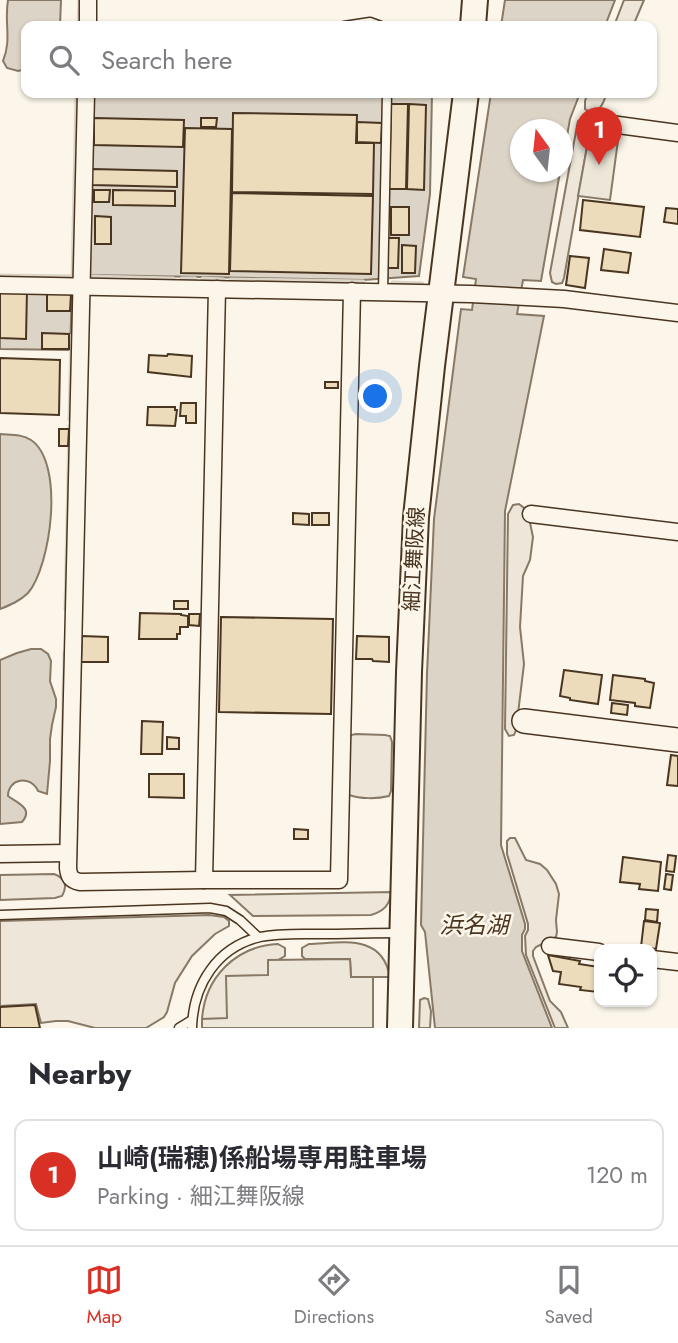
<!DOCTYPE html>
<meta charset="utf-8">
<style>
body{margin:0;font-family:Jost,"Noto Sans JP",sans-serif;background:#f7f7f7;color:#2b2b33}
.controls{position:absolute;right:21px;bottom:21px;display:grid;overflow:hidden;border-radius:14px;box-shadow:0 2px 5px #0004}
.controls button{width:63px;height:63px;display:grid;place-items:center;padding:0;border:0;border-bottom:2px solid #e1e1e2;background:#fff;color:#2b2b33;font:35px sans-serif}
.compass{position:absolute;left:510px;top:119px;width:63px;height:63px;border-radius:50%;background:#fff;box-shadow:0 2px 5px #0004;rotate:345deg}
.you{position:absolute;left:376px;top:397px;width:24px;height:24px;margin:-18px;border:5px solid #fff;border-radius:50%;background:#1a73e8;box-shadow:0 0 0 10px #1a73e833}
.badge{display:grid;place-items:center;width:46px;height:46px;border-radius:50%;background:#d93025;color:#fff;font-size:23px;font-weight:700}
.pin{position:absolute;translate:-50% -58px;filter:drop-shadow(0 2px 4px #0008)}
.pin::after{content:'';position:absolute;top:37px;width:24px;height:21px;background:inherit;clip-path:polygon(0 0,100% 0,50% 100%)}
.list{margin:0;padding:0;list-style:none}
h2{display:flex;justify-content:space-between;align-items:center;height:91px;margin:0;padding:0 28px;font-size:30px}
h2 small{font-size:23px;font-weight:400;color:#7c7c81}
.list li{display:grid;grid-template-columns:46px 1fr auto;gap:21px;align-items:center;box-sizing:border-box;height:112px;margin:0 14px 14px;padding:0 14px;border:2px solid #e1e1e2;border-radius:14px}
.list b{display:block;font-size:26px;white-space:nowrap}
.list p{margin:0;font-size:23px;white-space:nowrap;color:#7c7c81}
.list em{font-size:23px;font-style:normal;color:#7c7c81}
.icon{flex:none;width:38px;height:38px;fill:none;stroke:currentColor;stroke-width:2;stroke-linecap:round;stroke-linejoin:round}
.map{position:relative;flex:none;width:678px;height:1028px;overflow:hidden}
.search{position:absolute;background:#fff;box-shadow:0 2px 5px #0004;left:21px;right:21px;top:21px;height:77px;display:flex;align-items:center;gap:18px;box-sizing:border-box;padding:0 24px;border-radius:14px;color:#7c7c81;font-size:26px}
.sheet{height:217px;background:#fff}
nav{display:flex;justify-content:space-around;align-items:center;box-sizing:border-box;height:98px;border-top:2px solid #e1e1e2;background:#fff;font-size:19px;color:#7c7c81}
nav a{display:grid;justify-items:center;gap:4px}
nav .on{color:#d93025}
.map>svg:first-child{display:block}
</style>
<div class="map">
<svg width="678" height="1028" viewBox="0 0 678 1028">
<rect width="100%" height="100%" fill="#fbf6e9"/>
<g fill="#ede6d9" stroke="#887966" stroke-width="2">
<polygon points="624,0 644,0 633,26 614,26"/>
<path d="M588,93H607C603,103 601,113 588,111L585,109V101Z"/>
<polygon points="581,119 588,120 590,130 564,278 562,283 556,284 552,282 550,273 577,126 578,121"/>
<polygon points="519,504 524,508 529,518 533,537 530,560 523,576 520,627 524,664 516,730 514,735 509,736 505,729 508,514 513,505"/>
<path d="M356,734L385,735L390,736L392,742L391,791L389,796C377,799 360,799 349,795L348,790L349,740L351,735Z"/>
<polygon points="510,838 515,838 526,860 540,864 547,870 556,884 559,894 556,920 557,932 556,937 536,947 533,951 533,956 550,1001 561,1012 568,1028 555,1028 526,955 525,936 528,930 528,924 507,854 507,841"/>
<path d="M54,874C65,878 68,886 62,896L55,898L0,900V875Z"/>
<path d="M391,892C390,905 384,911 371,915L253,916L230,895Z"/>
<polygon points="209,915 224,917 229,921 229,926 215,934 192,956 175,983 167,1012 164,1017 146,1028 95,1028 68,1021 56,1021 41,1023 36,1004 0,1006 0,921"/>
<path d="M278,944L285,948V956L278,960L268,961V975L227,1019H202C205,977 236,946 278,944Z"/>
<path d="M309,944C342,943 382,933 390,977H351L350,959H305L302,956V948Z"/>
<polygon points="424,998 428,999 431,1011 430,1028 419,1028 420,1000"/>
</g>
<g fill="#ede7d9" stroke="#887966" stroke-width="2">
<polygon points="590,130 619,133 610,200 578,196"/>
<polygon points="350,959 351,977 373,977 373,1028 202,1028 202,1019 227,1018 226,976 268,975 268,960"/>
</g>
<g fill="#dcd4c6" stroke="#887966" stroke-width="2">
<path d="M8,0H61L60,26H26V69L18,71L7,68L3,61C12,39 4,23 8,0Z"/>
<polygon points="505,0 615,0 605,26 501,26"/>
<polygon points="93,93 432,93 430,194 419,276 363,280 89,275"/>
<polygon points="491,93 580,93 570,119 563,159 562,130 520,130 520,172 560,172 541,281 523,280 517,314 544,316 505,511 501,845 525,924 525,929 522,935 522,951 552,1028 435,1028 425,932 421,925 427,673 434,519 461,309 472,310 476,279 463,277"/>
<polygon points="0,289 72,290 70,350 0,349"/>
<path d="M0,434C11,435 22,434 31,440C65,463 51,566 28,593C20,601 10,605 0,609Z"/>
<path d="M31,649H41L48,654L51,661L50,681L56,699V707L52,725L50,739V761L47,794L38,791C30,774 8,779 8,796C17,803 34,808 22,822L0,824V660L17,653Z"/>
</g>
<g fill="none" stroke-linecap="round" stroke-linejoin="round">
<g stroke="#dcd4c6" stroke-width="5">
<polyline points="79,26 80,0"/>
<polyline points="0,276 74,277"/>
<polyline points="89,277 173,279"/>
<polyline points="182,279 195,279"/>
<polyline points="203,279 223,280"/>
<polyline points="231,280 363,282"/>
<polyline points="73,281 77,93"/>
<polyline points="393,283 422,284"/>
<polyline points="70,419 72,336"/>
<polyline points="66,609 70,427"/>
<polyline points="61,839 65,653"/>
</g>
</g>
<g fill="#ecdcbc" stroke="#4a3520" stroke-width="2">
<polygon points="391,104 408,104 406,189 389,189"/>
<polygon points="409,104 426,105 424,190 407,189"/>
<polygon points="233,113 357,115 356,143 374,143 373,194 232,192"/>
<polygon points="94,118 184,120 183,147 94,145"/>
<polygon points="201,118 217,118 216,127 201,127"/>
<polygon points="357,122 382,123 381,143 357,142"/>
<polygon points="185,128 232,129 229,274 181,273"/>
<polygon points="92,169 177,171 177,187 92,185"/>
<polygon points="94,190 110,190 109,202 94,202"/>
<polygon points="113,190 175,191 175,206 113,205"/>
<polygon points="232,193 373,196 371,274 230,271"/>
<polygon points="583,200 644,207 640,237 580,230"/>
<rect x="391" y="207" width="18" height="28"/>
<polygon points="666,208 678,209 678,224 664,222"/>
<polygon points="95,216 111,217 111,244 95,244"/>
<polygon points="387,238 399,238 398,268 387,268"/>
<polygon points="402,245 416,246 415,273 402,273"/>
<polygon points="604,249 631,253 628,273 601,270"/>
<polygon points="570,256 589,258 585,288 566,285"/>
<polygon points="0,289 27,289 26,339 0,338"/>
<polygon points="47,293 71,294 70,311 47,311"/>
<polygon points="42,333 69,334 69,349 42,349"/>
<polygon points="168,354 192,356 191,377 148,372 149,355 167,356"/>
<polygon points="0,358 60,360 59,415 0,413"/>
<rect x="325" y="382" width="13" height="6"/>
<polygon points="181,403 196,403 196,423 186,423 186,416 180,416"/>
<polygon points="148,407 175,407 175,410 177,410 175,426 147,425"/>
<polygon points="59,429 69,429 68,446 59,446"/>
<polygon points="293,513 309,514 309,525 293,524"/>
<rect x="312" y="513" width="17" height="12"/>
<rect x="174" y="601" width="14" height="8"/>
<polygon points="140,613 181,614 181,615 188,616 188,627 180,627 180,634 177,634 177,639 139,639"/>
<polygon points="189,614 200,614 199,626 189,625"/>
<polygon points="221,617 333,619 331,714 219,712"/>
<polygon points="82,636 108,637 108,662 81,662"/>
<polygon points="357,636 389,637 389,662 373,661 372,659 356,659"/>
<polygon points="564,670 602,675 598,704 570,700 570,698 560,696"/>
<polygon points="613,675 645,679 645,681 654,683 650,708 635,706 635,703 610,700"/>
<polygon points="612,703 628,705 627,715 611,713"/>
<polygon points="142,721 163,722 162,754 141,754"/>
<polygon points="167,737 179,738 179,749 167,749"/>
<polygon points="671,755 678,756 678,786 667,785"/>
<polygon points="149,774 184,774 184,798 149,797"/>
<polygon points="294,829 308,830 308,839 294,839"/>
<polygon points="668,855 676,856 674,872 666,871"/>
<polygon points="623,857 661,862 658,891 639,889 640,884 620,882"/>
<polygon points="666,874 673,875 671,890 664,889"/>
<polygon points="646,909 658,910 657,922 645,920"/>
<polygon points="644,921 660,923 656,949 641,947"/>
<polygon points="548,955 580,961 579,964 599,967 598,992 580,990 581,987 559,984 561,972 553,971"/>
<polygon points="35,1005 40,1028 0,1028 0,1007"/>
</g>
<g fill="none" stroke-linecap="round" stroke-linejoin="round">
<g stroke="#4a3520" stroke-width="11">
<g id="lane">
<polyline points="344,26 370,22 381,26"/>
<polyline points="383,292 387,93"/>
<polyline points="0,915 210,908 226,911 240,920 258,937"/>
<polyline points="179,1028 192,1020"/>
<path d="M192,1028C193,985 217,947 260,937C279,933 300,934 319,934C346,934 373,933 399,933"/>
</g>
</g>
<g stroke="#4a3520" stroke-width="19">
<g id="street">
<polyline points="88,26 88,0"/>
<path d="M86,93L68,868C69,877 71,880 80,882L204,880H339L352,291"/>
<polyline points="596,122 678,133"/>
<polyline points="0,285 471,294 564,299 678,313"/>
<polyline points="531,514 678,532"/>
<polyline points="0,854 68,853"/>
<polyline points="204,880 217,289"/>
<polyline points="550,946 599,952"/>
<polyline points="652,959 678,962"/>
</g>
</g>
<g stroke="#4a3520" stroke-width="26">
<polyline id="secondary" points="524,721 678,740"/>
</g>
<g stroke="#4a3520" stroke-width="28">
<g id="primary">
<polyline points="473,26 475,0"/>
<polyline points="400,1028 409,672 416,517 432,366 466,93"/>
</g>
</g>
<use href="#lane" stroke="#fbf6e9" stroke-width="8"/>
<use href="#street" stroke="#fbf6e9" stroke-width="16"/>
<use href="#secondary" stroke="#fbf6e9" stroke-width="23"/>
<use href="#primary" stroke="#fbf6e9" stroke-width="24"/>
</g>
<g text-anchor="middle" stroke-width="5" stroke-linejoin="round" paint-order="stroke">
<g font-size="21" fill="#4a3520" stroke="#fbf6e9">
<text transform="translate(414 559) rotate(-87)" y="7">細江舞阪線</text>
</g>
<g font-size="23" font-style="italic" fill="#4a3520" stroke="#fbf6e9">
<text x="474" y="933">浜名湖</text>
</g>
</g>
</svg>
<div class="controls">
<button><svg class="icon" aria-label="locate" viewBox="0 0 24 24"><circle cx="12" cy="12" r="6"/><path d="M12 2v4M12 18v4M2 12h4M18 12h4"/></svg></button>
</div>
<svg class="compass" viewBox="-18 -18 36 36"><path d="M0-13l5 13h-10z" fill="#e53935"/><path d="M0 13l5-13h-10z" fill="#7c7c81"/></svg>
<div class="you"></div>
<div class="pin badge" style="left:599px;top:165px">1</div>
<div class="search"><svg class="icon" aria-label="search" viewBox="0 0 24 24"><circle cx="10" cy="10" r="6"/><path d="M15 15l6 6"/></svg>Search here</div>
</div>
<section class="sheet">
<h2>Nearby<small></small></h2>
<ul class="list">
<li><span class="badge">1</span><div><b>山崎(瑞穂)係船場専用駐車場</b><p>Parking · 細江舞阪線</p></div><em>120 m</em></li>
</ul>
</section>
<nav>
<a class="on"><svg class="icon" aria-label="map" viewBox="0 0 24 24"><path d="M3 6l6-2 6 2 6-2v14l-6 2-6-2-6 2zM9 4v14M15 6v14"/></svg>Map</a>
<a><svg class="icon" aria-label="directions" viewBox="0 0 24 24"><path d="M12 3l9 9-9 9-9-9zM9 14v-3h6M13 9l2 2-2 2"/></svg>Directions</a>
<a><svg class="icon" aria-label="saved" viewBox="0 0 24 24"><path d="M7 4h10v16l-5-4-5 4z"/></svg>Saved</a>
</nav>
